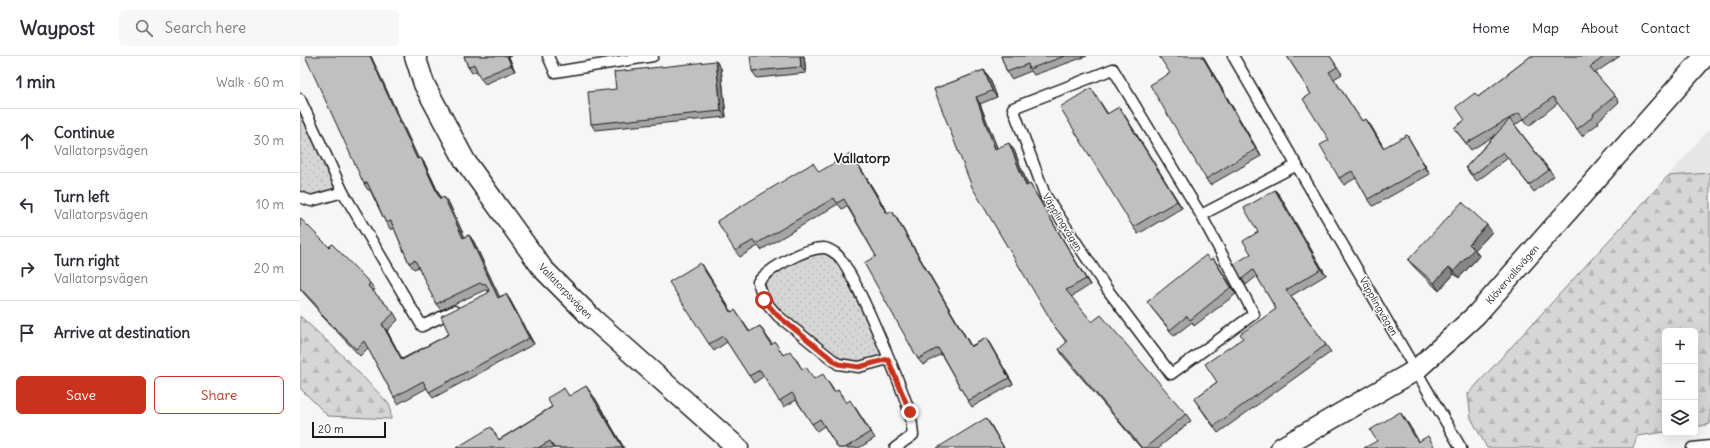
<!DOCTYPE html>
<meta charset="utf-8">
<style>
body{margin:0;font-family:Delius,sans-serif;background:#f7f7f7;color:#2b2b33}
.controls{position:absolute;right:12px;bottom:12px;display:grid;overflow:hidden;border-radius:6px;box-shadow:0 4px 16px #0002}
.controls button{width:36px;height:36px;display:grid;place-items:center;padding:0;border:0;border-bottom:1px solid #e1e1e2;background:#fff;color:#2b2b33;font:20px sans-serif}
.scale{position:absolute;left:12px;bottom:10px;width:74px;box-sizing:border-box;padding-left:4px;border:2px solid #1c1c1c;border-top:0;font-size:11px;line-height:14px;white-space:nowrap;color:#1c1c1c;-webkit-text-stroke:3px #fff;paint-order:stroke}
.stop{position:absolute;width:12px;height:12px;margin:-9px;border:3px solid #c8321e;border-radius:50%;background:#fff}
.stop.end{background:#c8321e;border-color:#fff;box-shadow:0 1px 4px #0008}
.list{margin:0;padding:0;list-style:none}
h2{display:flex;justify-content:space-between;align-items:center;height:52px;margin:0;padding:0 16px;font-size:17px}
h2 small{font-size:13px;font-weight:400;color:#7c7c81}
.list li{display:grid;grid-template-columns:26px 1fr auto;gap:12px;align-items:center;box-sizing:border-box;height:64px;padding:0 16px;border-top:1px solid #e1e1e2}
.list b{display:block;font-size:15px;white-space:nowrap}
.list p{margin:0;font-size:13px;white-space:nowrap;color:#7c7c81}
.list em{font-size:13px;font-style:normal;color:#7c7c81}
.actions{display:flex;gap:8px;padding:12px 16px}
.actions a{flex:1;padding:9px 0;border:1px solid #c8321e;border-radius:6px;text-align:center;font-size:14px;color:#c8321e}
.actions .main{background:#c8321e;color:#fff}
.icon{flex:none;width:22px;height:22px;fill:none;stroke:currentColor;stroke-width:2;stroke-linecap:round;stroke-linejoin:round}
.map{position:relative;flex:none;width:1410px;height:392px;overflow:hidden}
header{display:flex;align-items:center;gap:24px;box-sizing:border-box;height:56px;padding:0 20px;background:#fff;border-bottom:1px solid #e1e1e2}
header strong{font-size:19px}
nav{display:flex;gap:22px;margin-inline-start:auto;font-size:14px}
.search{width:280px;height:36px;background:#f7f7f7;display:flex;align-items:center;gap:10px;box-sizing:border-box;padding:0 14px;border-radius:6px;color:#7c7c81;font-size:15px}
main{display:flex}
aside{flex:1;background:#fff}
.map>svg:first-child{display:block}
</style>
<header>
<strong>Waypost</strong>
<div class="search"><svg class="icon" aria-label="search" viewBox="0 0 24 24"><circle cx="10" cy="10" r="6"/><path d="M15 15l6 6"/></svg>Search here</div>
<nav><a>Home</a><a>Map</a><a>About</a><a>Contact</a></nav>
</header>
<main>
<aside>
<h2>1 min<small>Walk · 60 m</small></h2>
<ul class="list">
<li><svg class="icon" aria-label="ahead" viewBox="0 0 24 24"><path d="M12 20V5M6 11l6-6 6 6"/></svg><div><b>Continue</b><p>Vallatorpsvägen</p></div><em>30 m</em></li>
<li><svg class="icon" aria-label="left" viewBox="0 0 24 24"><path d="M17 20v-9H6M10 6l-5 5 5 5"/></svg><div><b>Turn left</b><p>Vallatorpsvägen</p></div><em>10 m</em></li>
<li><svg class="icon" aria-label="right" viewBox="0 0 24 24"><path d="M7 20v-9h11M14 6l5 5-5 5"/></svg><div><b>Turn right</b><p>Vallatorpsvägen</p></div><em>20 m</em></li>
<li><svg class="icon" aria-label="arrive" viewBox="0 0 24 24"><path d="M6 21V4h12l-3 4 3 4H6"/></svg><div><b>Arrive at destination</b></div></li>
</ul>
<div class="actions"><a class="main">Save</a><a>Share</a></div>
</aside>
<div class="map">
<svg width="1410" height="392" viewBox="0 0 1410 392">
<defs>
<pattern id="forest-firs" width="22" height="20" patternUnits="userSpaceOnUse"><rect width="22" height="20" fill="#d6d6d6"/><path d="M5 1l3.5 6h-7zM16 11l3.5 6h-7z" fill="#b7b7b7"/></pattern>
<pattern id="park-dots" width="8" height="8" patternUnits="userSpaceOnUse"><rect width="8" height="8" fill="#d6d6d6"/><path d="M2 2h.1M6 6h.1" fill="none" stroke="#b7b7b7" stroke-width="1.8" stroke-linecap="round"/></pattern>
</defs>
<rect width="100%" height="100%" fill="#f6f6f6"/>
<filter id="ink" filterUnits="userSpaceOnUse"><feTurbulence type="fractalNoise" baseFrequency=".025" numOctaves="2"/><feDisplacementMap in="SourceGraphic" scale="8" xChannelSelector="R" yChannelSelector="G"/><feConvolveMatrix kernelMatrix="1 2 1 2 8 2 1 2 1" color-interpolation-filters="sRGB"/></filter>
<g filter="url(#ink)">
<polygon fill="#e6e6e6" points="1410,72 1410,117 1368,120"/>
<g fill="url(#forest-firs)" stroke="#797979">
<polygon points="1410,117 1410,368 1395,371 1395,275 1365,275 1365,376 1337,380 1333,392 1187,392 1171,362 1168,338 1368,120"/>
<polygon points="0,260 39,296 90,349 91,363 28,360 0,332"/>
</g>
<g fill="url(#park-dots)" stroke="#797979">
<polygon points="0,43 43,136 11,145 0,141"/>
<polygon points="509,195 537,198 588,303 538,308 478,260 458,226"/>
</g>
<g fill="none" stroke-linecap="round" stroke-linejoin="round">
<g stroke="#1c1c1c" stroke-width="13">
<g id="lane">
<polyline points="248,0 255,16 353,0"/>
<polyline points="933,0 1161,392"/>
<polyline points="0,43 43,136 122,270 154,255"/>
<polyline points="0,141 11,145 43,136"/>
<polyline points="901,159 954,258 871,318 807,233 745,139 713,52 813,13 901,159 997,109"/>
<path d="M588,303L559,311L538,308L478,260L464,244L458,226C470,212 504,192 524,192C527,192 532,195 535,197C551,206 602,332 609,355C612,363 612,372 613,379L595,392"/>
<polyline points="1392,392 1410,390"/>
</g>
</g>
<g stroke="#1c1c1c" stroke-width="23">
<g id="street">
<polyline points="115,0 124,28 165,105 243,213 293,263 438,392"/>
<polyline points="981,392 1116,314 1176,259 1405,0"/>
</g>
</g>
<use href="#lane" stroke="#fff" stroke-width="10"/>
<use href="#street" stroke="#fff" stroke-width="20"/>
</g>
<g fill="#a5a5a5" stroke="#1c1c1c">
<polygon points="164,0 211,0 209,1 215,15 185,28 180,22 177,15 172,17 168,11"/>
<polygon points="504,0 506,17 457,22 452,15"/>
<polygon points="701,0 787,0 734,19 731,15 711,23 707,16"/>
<polygon points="903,0 961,100 910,129 906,123"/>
<polygon points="987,0 1030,0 1042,18 1034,23 1062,65 1071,70 1084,92 1107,79 1111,86 1130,118 1073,150 1068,143 1056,122 1044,129 1039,122 1029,84 1011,38"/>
<polygon points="1231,0 1320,0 1295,17 1315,40 1319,46 1298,65 1299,67 1282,80 1258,47 1229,70 1224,63 1215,69 1254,120 1234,136 1208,102 1177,125 1170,118 1166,111 1194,80 1171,94 1154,72 1165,64 1178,41"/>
<polygon points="421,12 426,61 295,74 291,68 316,33"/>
<polygon points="684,14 689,21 697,41 680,48 697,92 714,94 728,129 734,135 790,229 771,241 792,266 886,358 891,365 858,392 841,392 763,300 759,293 767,287 755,271 634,33"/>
<polygon points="791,32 808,58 819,51 882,152 838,178 833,171"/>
<polygon points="121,102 125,108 141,142 149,147 164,181 169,179 174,186 199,241 206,238 210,244 234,288 133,342 127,332 98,348 94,341 68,292 60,300 22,260 17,254 18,253 0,233 0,162 29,191 70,227 75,234 73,235 94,257 98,264 87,275 102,303 149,278 188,237 189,235 185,234 141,254 136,248 119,211 114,213 109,207 94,172 91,174 86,167 70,134 68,134 64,128"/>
<polygon points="555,103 588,157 596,161 671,290 686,282 690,288 713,328 672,351 668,345 641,298 623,309 618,303 576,200 547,150 542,153 538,148 461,194 458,190 440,201 435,195"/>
<polygon points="975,134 980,140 1026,219 991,240 1031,296 918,377 894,343 917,326 943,282 976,253 957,220 946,229 942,223 958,176"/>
<polygon points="1192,176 1175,194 1179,200 1159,222 1154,218 1139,235 1114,211 1108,204"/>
<polygon points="913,202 936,238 894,270 892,266 874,280 847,246"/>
<polygon points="400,207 432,256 435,254 450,276 460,270 472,288 484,299 495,301 502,313 514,323 527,324 535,336 538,334 547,347 555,351 575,382 559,392 538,392 524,370 517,375 496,344 484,351 464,320 454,327 427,286 414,295 409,288"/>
<polygon points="269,340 295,342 324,392 156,392 200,383"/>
</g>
<g fill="#868686" stroke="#1c1c1c">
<polygon points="70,0 71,0 122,110 117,103"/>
<polygon points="207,0 208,0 215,15 211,9"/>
<polygon points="500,0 504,0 506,17 501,11"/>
<polygon points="902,0 903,0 961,100 956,93"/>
<polygon points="416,5 421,12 426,61 421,55"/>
<polygon points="684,14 689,21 697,41 692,35"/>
<polygon points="676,41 680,48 700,99 695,93"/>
<polygon points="819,51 824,58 882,152 877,145"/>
<polygon points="1066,63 1071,70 1088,99 1083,92"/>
<polygon points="1107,79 1111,86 1130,118 1125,111"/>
<polygon points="709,87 714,94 731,137 726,130"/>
<polygon points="551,97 555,103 592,164 587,158"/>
<polygon points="121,102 125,108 144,149 140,143"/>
<polygon points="730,128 734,135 790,229 786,223"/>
<polygon points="975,134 980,140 1026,219 1021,213"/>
<polygon points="144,141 149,147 168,188 163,182"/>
<polygon points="592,155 596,161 675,297 671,291"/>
<polygon points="1187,169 1192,176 1175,194 1179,200 1159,222 1154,215 1169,188"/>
<polygon points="169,179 174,186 203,248 198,242"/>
<polygon points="913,202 918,209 936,238 931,231"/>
<polygon points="400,207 405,213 436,263 431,256"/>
<polygon points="1149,211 1154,218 1139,235 1134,227"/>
<polygon points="206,238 210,244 234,288 229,282"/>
<polygon points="82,268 87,275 106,310 102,304"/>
<polygon points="686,282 690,288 713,328 709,322"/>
<polygon points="286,330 295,342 324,392 323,392"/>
<polygon points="1100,356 1108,367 1123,392 1118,386"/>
<polygon points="686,362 691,369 704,392"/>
</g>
<g fill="#c0c0c0" stroke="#1c1c1c">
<polygon points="5,0 70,0 117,103 121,102 140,143 144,141 163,182 169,179 198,242 206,238 229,282 129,336 123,325 94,341 64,285 56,293 17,254 19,252 0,232 0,162 29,191 32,188 70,227 68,230 94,257 82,268 102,304 149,278 141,260 188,237 189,234 186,228 180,227 136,248 115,204 109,207 91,165 86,167 67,126 64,128"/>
<polygon points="164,0 207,0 211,9 180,22 174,8 168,11"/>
<polygon points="450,0 500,0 501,11 452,15"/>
<polygon points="701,0 765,0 729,13 728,8 707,16"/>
<polygon points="859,0 902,0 956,93 906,123 850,29 870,17"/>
<polygon points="987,0 1030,0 1037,11 1029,16 1062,65 1066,63 1083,92 1107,79 1125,111 1068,143 1052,115 1039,122 1020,89 1029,84 1003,43 1011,38"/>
<polygon points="1231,0 1305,0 1290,11 1315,40 1293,58 1294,60 1277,73 1253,41 1224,63 1219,57 1166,87 1154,72 1165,64 1156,51 1175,37 1178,41"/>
<polygon points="416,5 421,55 291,68 288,36 316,33 314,16"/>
<polygon points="684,14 692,35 676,41 695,93 709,87 726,130 730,128 786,223 766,234 792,266 801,259 886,358 845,392 842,392 759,293 767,286 755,271 672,131 634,33"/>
<polygon points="791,32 807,58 819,51 877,145 833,171 760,51"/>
<polygon points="1210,63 1249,114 1229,129 1203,96 1173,119 1166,111"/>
<polygon points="551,97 587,158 592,155 671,291 686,282 709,322 668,345 638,292 618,303 564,207 576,200 544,143 537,147 534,142 456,188 454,184 435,195 417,165 513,107 519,116"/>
<polygon points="975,134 1021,213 986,234 1026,289 914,370 894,343 917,326 905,308 943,282 940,278 976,253 953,214 942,223 934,208 951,198 943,185 958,176 944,152"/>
<polygon points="1162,146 1187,169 1169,188 1174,193 1154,215 1149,211 1134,227 1108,204"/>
<polygon points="906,199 910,204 913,202 931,231 890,264 887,260 870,274 847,246"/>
<polygon points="400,207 431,256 435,254 449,276 460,270 471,289 475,286 483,299 490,295 502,313 506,311 514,323 523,318 534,336 538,334 546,347 550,344 570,376 545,392 538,392 520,363 512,368 492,337 479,345 460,314 449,320 423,280 409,288 369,226"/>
<polygon points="286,330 323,392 254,392 250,385 238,392 156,392 191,371 199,384 252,351 247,342 264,332 269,340"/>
<polygon points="1100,356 1118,386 1128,380 1135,392 1064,392 1077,385 1070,374"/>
<polygon points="686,362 704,392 637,392"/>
</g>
</g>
<g fill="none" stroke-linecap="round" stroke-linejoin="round" filter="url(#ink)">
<polyline stroke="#c8321e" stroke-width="5" points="464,244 478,260 538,308 559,311 588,303 610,356"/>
</g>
<g text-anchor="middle" stroke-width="3" stroke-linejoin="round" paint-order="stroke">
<g font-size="10" fill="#1c1c1c" stroke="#fff">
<text transform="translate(763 166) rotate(58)" y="4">Väpplingvägen</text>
<text transform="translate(1212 218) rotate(-49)" y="4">Klövervallsvägen</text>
<text transform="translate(266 235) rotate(46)" y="4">Vallatorpsvägen</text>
<text transform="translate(1079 250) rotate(60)" y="4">Väpplingvägen</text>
</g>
<g font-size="14" font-weight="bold" fill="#1c1c1c" stroke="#fff">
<text x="562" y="107">Vallatorp</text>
</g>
</g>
</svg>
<div class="controls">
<button>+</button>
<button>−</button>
<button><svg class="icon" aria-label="layers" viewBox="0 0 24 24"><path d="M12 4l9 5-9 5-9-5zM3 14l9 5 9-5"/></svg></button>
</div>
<div class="scale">20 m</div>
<div class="stop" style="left:464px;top:244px"></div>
<div class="stop end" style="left:610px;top:356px"></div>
</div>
</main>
